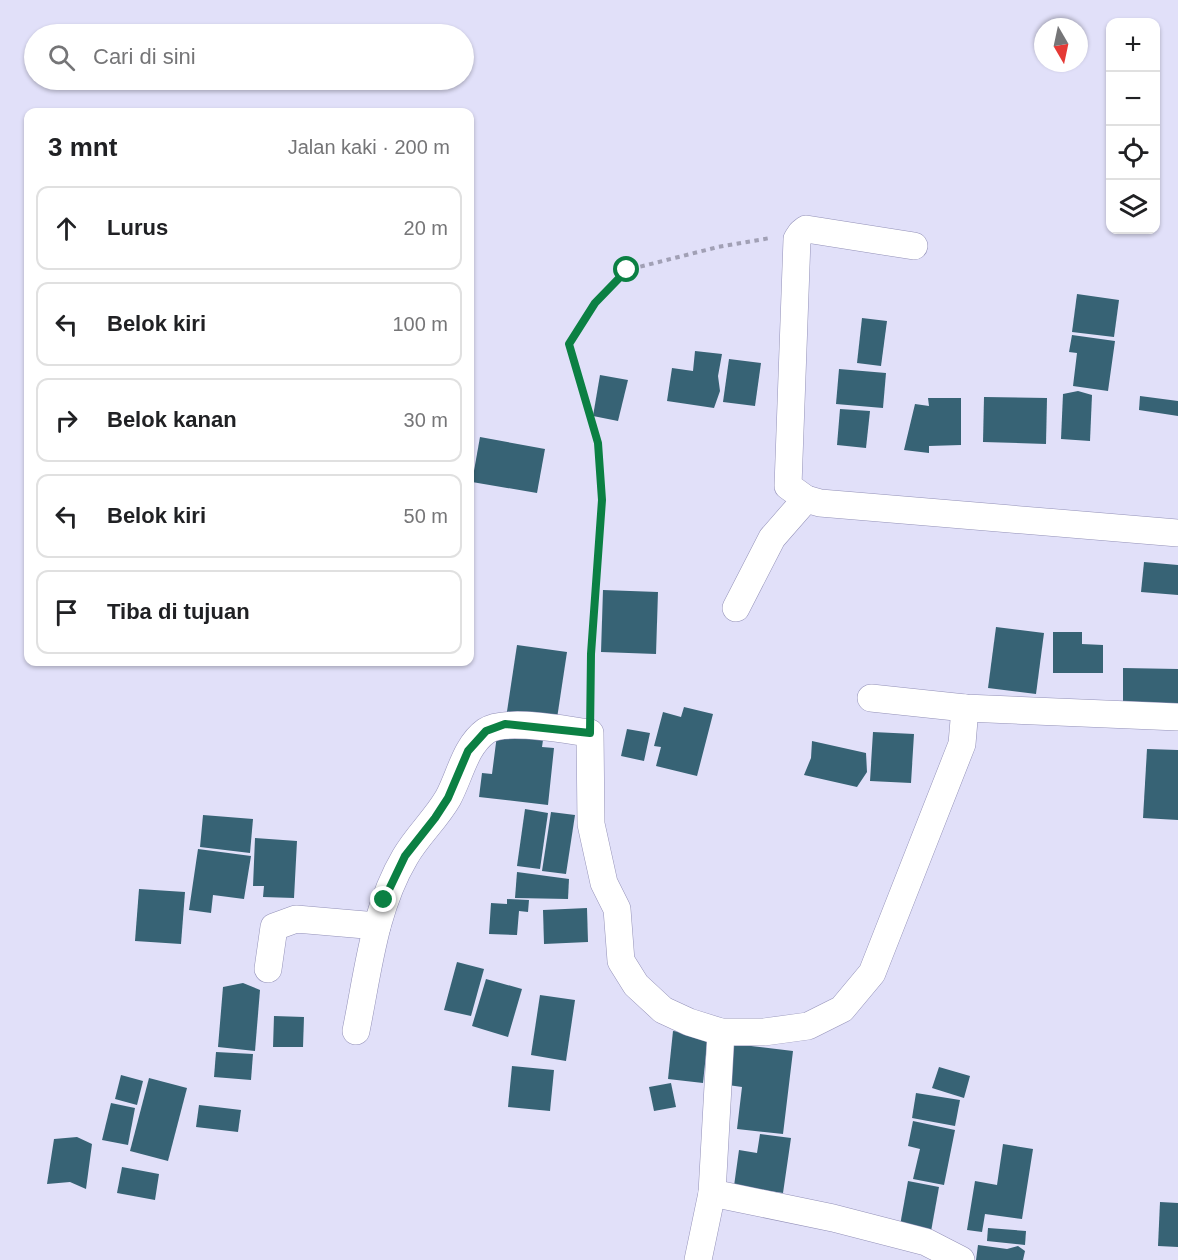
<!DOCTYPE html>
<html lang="id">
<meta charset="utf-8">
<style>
body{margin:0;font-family:Helvetica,sans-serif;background:#f2f2f2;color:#202124}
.controls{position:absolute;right:18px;top:18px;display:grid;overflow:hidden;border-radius:12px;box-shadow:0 2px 4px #0004}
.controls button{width:54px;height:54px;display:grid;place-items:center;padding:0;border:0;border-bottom:2px solid #e0e0e0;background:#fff;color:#202124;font:30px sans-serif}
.compass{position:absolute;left:1034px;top:18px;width:54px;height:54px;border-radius:50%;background:#fff;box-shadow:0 2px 4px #0004;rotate:171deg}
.stop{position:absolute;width:18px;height:18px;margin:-14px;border:4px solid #0b8043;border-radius:50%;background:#fff}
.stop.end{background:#0b8043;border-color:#fff;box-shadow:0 2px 6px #0008}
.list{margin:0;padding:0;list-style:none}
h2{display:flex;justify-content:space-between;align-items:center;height:78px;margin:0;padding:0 24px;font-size:26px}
h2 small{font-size:20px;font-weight:400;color:#757577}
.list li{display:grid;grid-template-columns:39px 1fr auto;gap:18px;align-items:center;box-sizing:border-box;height:84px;margin:0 12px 12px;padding:0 12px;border:2px solid #e0e0e0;border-radius:12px}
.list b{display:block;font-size:22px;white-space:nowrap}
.list em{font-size:20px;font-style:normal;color:#757577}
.icon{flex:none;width:33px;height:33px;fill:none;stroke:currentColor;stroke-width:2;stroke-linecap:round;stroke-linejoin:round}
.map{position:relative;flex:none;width:1178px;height:1260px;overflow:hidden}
.search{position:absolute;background:#fff;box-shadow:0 2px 4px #0004;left:24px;top:24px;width:450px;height:66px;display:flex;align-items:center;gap:15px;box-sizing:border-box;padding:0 21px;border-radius:33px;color:#757577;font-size:22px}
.panel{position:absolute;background:#fff;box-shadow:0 2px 4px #0004;left:24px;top:108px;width:450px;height:558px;border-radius:12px}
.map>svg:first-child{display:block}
</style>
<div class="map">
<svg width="1178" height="1260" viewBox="0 0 1178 1260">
<rect width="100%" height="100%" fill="#e1e0f9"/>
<g fill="#376375">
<polygon points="1077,294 1119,300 1114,337 1072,332"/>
<polygon points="862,318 887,321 881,366 857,363"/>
<polygon points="1072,335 1115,341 1108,391 1073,386 1077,353 1069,352"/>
<polygon points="695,351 722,354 718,376 720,391 714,408 667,401 672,368 693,371"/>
<polygon points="729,359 761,363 755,406 723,402"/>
<polygon points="839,369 886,373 883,408 836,404"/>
<polygon points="600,375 628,380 618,421 593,416"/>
<polygon points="1078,391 1092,395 1090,441 1061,439 1063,394"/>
<polygon points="1140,396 1178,401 1178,416 1139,410"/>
<polygon points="984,397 1047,398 1046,444 983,442"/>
<polygon points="928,398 961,398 961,445 929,446 929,453 904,450 915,404 929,406"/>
<polygon points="840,409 870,411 866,448 837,445"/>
<polygon points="480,437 545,449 537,493 472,482"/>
<polygon points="1144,562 1178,565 1178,595 1141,592"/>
<polygon points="603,590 658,592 656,654 601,652"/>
<polygon points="996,627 1044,633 1036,694 988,688"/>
<polygon points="1053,632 1082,632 1082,644 1103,645 1103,673 1053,673"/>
<polygon points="517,645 567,652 556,725 506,718"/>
<polygon points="1123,668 1178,669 1178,712 1123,711"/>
<polygon points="684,707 713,714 697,776 656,766 661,747 654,746 663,712 681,717"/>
<polygon points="627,729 650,733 644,761 621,756"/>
<polygon points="873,732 914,734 911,783 870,781"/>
<polygon points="497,735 543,740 542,747 554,748 548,805 479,797 482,773 492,774"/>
<polygon points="812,741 866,753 867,772 857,787 804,775 811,758"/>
<polygon points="1147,749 1178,750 1178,820 1143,818"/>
<polygon points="525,809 548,813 540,869 517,866"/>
<polygon points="551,812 575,815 566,874 542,871"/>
<polygon points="203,815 253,819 250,853 200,847"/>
<polygon points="255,838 297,841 294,898 263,897 264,886 253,886"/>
<polygon points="198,849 251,856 244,899 213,895 211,913 189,910"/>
<polygon points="517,872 569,879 568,899 515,898"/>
<polygon points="139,889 185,892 181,944 135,941"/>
<polygon points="507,899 529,900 528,912 519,911 517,935 489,934 491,903 507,904"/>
<polygon points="587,908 588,942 544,944 543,910"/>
<polygon points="457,962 484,969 471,1016 444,1010"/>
<polygon points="486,979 522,989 508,1037 472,1026"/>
<polygon points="243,983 260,990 255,1051 218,1047 223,987"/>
<polygon points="540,995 575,1000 566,1061 531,1055"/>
<polygon points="274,1016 304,1017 303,1047 273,1047"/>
<polygon points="673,1031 708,1035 703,1083 668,1079"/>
<polygon points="734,1044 793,1051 783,1134 737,1129 742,1087 728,1085"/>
<polygon points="216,1052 253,1054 251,1080 214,1077"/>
<polygon points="512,1066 554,1070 550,1111 508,1107"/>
<polygon points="939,1067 970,1076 964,1098 932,1088"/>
<polygon points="121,1075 143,1081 137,1105 115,1099"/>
<polygon points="149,1078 187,1088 168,1161 130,1151"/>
<polygon points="671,1083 676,1107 654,1111 649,1087"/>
<polygon points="916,1093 960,1100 955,1126 912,1118"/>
<polygon points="111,1103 135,1108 128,1145 102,1140"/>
<polygon points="199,1105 241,1110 238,1132 196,1127"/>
<polygon points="913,1121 955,1130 944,1185 913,1179 920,1149 908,1146"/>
<polygon points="760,1134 791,1138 783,1193 734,1186 739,1150 757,1153"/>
<polygon points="77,1137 92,1144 86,1189 70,1182 47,1184 54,1139"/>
<polygon points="1003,1144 1033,1149 1022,1219 985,1214 982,1232 967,1230 975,1181 997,1185"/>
<polygon points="122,1167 159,1174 155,1200 117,1193"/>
<polygon points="908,1181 939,1187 930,1237 899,1231"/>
<polygon points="1160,1202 1178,1203 1178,1247 1158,1246"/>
<polygon points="988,1228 1026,1231 1025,1245 987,1241"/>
<polygon points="978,1245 1007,1249 1018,1246 1025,1251 1023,1260 976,1260"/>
</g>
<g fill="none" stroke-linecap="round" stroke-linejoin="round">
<g stroke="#9391b8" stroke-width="28">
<g id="minor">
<polyline points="914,246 806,229 801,233 797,239 788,486 806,499 820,503 1178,533"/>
<polyline points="736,608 772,538 806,499"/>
<polyline points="871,698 965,708 1178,717"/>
<polyline points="268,969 274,927 296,919 377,926"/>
<path d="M356,1031C368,972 374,909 405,857C417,836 436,819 448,798C460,776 465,746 486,731C505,718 566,730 590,733L591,824L604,883L617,909L621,961L636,985L663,1010L689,1022L721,1032H764L808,1026L842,1009L872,973L962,744L965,708"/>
<polyline points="712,1193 833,1218 926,1242 961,1260"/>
<polyline points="698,1260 712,1193 721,1032"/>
</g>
</g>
<polyline stroke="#a1a0b5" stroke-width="4" stroke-dasharray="4.5 4.5" stroke-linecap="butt" points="590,708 591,654 602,500 598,443 569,344 595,303 627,270 718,247 770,238"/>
<use href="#minor" stroke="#fff" stroke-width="27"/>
</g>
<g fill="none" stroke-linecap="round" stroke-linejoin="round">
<polyline stroke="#0b8043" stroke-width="8" points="384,900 405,856 435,818 448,798 468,751 486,731 505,724 590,733 591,654 602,500 598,443 569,344 595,303 627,270"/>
</g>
</svg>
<div class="controls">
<button>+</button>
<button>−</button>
<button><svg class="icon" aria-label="locate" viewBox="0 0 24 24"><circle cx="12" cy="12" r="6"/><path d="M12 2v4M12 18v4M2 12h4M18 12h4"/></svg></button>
<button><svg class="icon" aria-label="layers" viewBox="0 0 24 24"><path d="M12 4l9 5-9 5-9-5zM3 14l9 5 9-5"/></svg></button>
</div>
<svg class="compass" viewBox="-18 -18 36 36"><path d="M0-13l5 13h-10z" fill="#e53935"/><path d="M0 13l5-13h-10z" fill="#757577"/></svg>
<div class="stop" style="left:627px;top:270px"></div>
<div class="stop end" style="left:384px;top:900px"></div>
<div class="search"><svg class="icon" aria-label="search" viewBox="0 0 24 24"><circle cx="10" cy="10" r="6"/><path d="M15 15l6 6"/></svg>Cari di sini</div>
<section class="panel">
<h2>3 mnt<small>Jalan kaki · 200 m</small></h2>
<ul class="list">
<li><svg class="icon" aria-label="ahead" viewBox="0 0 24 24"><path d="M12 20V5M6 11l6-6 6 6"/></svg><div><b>Lurus</b></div><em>20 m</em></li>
<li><svg class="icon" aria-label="left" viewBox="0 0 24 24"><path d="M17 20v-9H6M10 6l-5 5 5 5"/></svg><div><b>Belok kiri</b></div><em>100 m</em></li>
<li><svg class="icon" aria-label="right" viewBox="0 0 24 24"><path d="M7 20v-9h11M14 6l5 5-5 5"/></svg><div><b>Belok kanan</b></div><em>30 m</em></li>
<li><svg class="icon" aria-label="left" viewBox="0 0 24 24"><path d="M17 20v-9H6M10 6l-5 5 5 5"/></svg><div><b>Belok kiri</b></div><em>50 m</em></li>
<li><svg class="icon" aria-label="arrive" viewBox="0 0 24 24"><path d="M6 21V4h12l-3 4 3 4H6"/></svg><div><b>Tiba di tujuan</b></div></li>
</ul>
</section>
</div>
